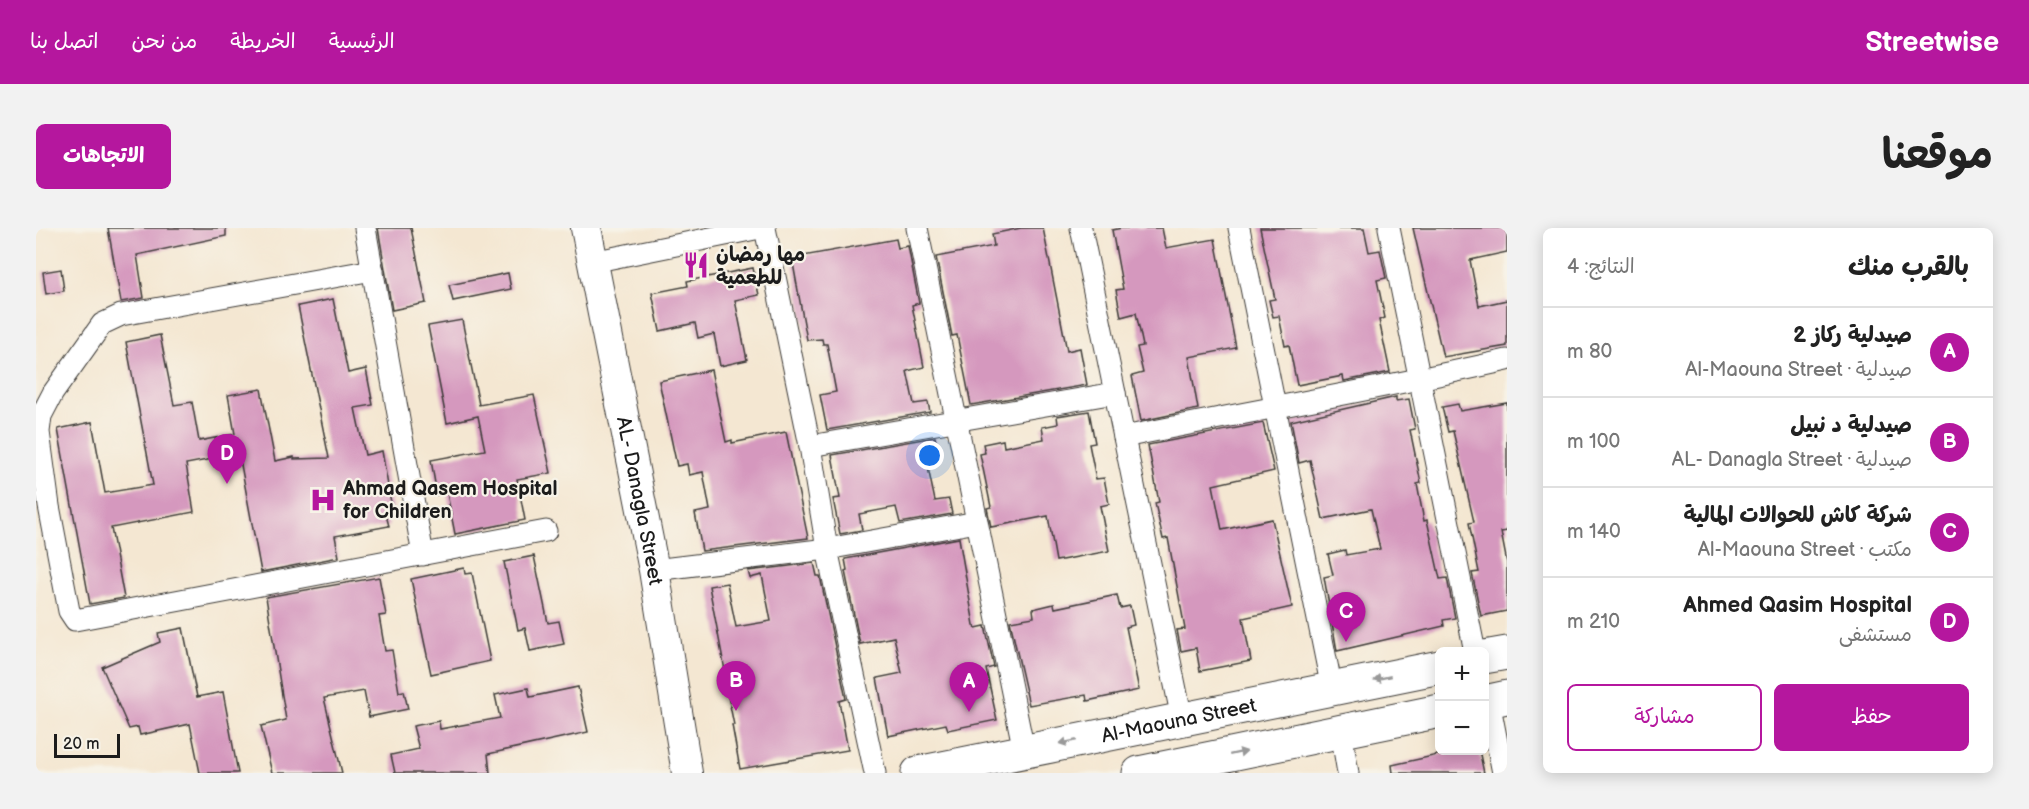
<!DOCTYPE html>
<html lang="ar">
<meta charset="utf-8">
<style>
body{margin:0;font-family:"Balsamiq Sans","Playpen Sans Arabic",sans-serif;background:#f2f2f2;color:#222;direction:rtl}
.controls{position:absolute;right:18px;bottom:18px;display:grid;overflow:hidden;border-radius:9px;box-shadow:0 3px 15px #0003}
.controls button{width:54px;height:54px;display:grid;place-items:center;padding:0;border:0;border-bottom:2px solid #e0e0e0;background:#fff;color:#222;font:30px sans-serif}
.scale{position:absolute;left:18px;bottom:15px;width:66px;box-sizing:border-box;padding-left:6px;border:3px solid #1c1c1c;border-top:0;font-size:16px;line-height:21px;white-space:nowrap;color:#1c1c1c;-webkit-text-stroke:4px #f7f3e8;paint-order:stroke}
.you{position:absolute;left:894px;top:228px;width:21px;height:21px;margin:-15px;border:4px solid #fff;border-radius:50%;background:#1a73e8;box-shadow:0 0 0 9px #1a73e833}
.badge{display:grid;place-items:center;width:39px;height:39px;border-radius:50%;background:#b5179e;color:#fff;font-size:20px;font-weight:700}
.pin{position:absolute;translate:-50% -50px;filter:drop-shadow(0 2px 3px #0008)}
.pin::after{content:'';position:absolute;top:32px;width:21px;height:18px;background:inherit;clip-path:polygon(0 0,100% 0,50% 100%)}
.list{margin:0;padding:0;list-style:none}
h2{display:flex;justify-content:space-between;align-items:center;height:78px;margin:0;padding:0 24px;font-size:26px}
h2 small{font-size:20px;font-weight:400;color:#767676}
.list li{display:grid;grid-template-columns:39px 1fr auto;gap:18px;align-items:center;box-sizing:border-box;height:90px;padding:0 24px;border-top:2px solid #e0e0e0}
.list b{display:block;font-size:22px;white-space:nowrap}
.list p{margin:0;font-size:20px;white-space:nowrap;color:#767676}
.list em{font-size:20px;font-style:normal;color:#767676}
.actions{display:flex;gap:12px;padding:18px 24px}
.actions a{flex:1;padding:14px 0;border:2px solid #b5179e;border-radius:9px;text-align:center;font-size:21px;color:#b5179e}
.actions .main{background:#b5179e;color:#fff}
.map{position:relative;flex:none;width:1471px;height:545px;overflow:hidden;direction:ltr;border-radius:9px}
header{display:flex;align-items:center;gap:36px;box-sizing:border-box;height:84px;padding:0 30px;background:#b5179e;color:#fff}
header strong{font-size:28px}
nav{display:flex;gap:33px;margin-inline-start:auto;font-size:21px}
.intro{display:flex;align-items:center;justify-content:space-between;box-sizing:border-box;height:144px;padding:0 36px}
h1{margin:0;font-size:42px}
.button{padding:15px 27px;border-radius:9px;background:#b5179e;color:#fff;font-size:21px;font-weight:700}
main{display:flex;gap:36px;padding:0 36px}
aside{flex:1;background:#fff;border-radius:9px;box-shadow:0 3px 15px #0003}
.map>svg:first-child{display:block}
</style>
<header>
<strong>Streetwise</strong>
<nav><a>الرئيسية</a><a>الخريطة</a><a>من نحن</a><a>اتصل بنا</a></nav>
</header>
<div class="intro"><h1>موقعنا</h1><a class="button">الاتجاهات</a></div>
<main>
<aside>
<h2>بالقرب منك<small>النتائج: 4</small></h2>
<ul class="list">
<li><span class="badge">A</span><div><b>صيدلية ركاز 2</b><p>صيدلية · Al-Maouna Street</p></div><em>80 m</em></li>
<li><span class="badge">B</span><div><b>صيدلية د نبيل</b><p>صيدلية · AL- Danagla Street</p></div><em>100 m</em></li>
<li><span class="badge">C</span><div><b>شركة كاش للحوالات المالية</b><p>مكتب · Al-Maouna Street</p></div><em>140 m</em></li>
<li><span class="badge">D</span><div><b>Ahmed Qasim Hospital</b><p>مستشفى</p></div><em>210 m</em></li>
</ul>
<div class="actions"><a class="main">حفظ</a><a>مشاركة</a></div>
</aside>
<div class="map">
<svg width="1471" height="545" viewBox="0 0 1471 545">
<rect width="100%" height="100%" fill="#f7f3e8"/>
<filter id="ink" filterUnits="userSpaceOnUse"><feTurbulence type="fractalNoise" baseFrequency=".0167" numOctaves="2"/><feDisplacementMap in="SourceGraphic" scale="12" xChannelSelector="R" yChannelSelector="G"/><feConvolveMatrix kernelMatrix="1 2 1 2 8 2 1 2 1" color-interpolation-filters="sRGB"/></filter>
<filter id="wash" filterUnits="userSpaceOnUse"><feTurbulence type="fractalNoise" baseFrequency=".008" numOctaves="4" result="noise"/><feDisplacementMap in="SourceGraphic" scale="24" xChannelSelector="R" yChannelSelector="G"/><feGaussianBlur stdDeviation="1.35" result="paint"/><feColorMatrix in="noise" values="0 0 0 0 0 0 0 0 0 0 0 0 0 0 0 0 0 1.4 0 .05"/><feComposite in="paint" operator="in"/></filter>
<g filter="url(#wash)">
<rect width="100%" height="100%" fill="#f4e7d2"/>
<g id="blocks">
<g fill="#d598be">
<polygon points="72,0 190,0 190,8 101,27 108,70 85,74"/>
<polygon points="342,0 375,0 390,75 356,82"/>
<polygon points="985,0 1007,0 1031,123 1044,120 1051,157 935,177 921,107 916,108 900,29 958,18 956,6"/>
<polygon points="1086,0 1126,0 1130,20 1179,11 1200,120 1153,129 1162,181 1105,193 1096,148 1107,145 1101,119 1107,118 1100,85 1085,89 1080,62 1087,61 1076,2"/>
<polygon points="1224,0 1328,0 1333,24 1344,22 1350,50 1341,52 1349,90 1343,92 1354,144 1308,153 1307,148 1261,157 1253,117 1249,118 1243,88 1237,89 1233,72 1239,71"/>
<polygon points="1377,0 1471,0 1471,24 1434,32 1443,78 1471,72 1471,118 1407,129"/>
<polygon points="860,11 862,20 872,18 883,75 876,77 888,139 871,143 878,176 892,174 894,184 791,202 784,167 800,164 791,116 787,116 786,111 771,112 756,30"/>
<polygon points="717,40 723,67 699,72 711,132 684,138 678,106 662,110 659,95 624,103 616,65 652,58 651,53"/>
<polygon points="25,41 28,63 10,66 7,44"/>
<polygon points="472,45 475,61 417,73 413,57"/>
<polygon points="297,71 312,145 330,141 337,177 319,180 329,227 346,223 357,286 350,287 353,298 299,308 303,329 225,344 203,226 150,236 158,284 75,300 88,370 54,376 22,201 56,194 69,265 117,257 90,114 124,107 138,177 156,174 163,213 199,206 192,167 225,161 239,233 258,229 258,231 293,230 262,78"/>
<polygon points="426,92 443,177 498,167 515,245 481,251 489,292 419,306 411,265 401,267 395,232 449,222 442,188 411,195 392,98"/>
<polygon points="675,142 690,214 696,212 696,215 750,204 772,310 666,323 659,285 674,282 667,244 653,247 651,236 641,238 623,153"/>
<polygon points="1360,169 1360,173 1373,171 1379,201 1374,202 1385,255 1381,256 1388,293 1391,292 1404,351 1411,350 1419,390 1407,392 1408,398 1301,423 1288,349 1297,347 1292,326 1309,322 1310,327 1344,321 1335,281 1287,291 1274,232 1263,235 1255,193"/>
<polygon points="1471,175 1471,303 1465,304 1471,335 1471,383 1445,388 1436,345 1443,344 1433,295 1438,294 1417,203 1412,204 1406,179 1422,176 1424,183"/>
<polygon points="1053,183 1059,215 1053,216 1060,251 1068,250 1073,276 1064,278 1073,323 1020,333 1012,288 955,299 951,280 955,279 944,226 949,225 947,216 967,212 968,219 1008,211 1006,199 1022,196 1021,188"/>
<polygon points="1227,195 1238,243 1177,257 1186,302 1236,291 1256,379 1207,390 1215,433 1164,443 1160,420 1145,423 1141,402 1149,401 1132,310 1127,311 1119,275 1123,274 1112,217"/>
<polygon points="899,209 901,218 893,219 896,234 891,235 899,273 913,271 916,286 864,295 860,279 823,286 826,302 804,306 797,271 804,270 796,227"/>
<polygon points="923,310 938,397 940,400 949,398 958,439 950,441 961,492 912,502 910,496 852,508 841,450 866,445 858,409 824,416 809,343 811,342 809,331"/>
<polygon points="498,328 512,395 523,393 528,416 494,423 489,400 482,402 468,334"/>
<polygon points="778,335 781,348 784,348 810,471 803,473 812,522 704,541 696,497 698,497 689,453 691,453 673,358 691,355 700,399 735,393 726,347 714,350 712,343"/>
<polygon points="428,340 429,346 436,345 454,433 395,446 375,351"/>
<polygon points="343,349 350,387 343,388 349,423 356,422 363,464 368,463 372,481 333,489 328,463 288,470 306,545 236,545 225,498 250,492 230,369"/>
<polygon points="1081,367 1084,380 1094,378 1098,397 1090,399 1103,462 1051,473 1050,467 993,477 974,393 998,389 997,381 1018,376 1019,380"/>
<polygon points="147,400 161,469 187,464 202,545 164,545 154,496 104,507 102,499 93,501 66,439 124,414 122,405"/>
<polygon points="542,459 552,504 452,526 454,545 359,545 355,527 383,521 377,498 403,493 404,501 464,490 459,467 492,460 494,469"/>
<polygon points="1424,522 1443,522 1448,545 1357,545 1356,537"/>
</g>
</g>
</g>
<g filter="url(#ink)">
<use href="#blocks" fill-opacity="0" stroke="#3c3a37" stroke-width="1.5"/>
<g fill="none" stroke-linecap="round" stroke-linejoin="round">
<g stroke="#3c3a37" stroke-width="23">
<g id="street">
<polyline points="329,0 387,327"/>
<polyline points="729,0 774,218 791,321 839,545"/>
<polyline points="881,0 988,523"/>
<polyline points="1045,0 1146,491"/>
<polyline points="1203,0 1296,461"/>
<polyline points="1353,0 1439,424"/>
<polyline points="556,34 724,0"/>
<polyline points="337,42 85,87 66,96 17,165 5,188 3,204 13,278 33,383 39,392 510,303"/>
<path d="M1088,209C1215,183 1344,161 1471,132"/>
<polyline points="774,218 1079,165"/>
<polyline points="618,342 791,321 941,294"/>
<polyline points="1453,473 1467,545"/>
<polyline points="1305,503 1312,545"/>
</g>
</g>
<g stroke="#3c3a37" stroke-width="32">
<g id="secondary">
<path id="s1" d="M550,0L618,342L651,545"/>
</g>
</g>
<g stroke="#3c3a37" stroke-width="35">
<g id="highway">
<polyline points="1448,429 1471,425"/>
<polyline points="1448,474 1471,469"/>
<path id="s2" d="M882,545L1404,439"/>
<polyline points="1103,545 1404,483"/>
</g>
</g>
<use href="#street" stroke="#fff" stroke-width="21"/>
<use href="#secondary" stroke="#fff" stroke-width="30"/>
<use href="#highway" stroke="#fff" stroke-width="33"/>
</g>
<defs><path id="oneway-solid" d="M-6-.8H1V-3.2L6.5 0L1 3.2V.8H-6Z" transform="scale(1.5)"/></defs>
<g fill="#999">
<use href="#oneway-solid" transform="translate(1346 450) rotate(168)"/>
<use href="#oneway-solid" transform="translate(1032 514) rotate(168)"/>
<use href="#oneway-solid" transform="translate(1202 525) rotate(-12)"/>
</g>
</g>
<defs>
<g id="restaurant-bare" transform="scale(2.07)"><path d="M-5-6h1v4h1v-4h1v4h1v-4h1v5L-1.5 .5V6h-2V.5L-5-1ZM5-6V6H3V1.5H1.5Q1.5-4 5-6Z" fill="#b5179e" stroke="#f7f3e8" stroke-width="2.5" paint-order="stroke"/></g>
<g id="hospital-bare" transform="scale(2.07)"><path d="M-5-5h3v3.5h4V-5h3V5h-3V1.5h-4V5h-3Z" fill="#b5179e" stroke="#f7f3e8" stroke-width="2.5" paint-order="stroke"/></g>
</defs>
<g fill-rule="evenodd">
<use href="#restaurant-bare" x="660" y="37"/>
<use href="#hospital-bare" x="287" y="272"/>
</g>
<g text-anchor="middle" stroke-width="4.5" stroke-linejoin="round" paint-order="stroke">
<g font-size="20" font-weight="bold" fill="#1c1c1c" stroke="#f7f3e8" text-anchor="start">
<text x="680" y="33">مها رمضان<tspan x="680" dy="23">للطعمية</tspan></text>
<text x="307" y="267">Ahmad Qasem Hospital<tspan x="307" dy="23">for Children</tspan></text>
</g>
<g font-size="20" fill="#1c1c1c" stroke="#f7f3e8">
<text dy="7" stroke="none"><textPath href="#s1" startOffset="278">AL- Danagla Street</textPath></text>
<text dy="7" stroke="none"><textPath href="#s2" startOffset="266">Al-Maouna Street</textPath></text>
</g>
</g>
</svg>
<div class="controls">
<button>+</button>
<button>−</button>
</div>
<div class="scale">20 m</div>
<div class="you"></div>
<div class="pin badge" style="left:933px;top:484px">A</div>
<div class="pin badge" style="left:700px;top:483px">B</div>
<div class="pin badge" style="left:1310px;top:414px">C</div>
<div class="pin badge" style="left:191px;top:256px">D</div>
</div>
</main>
